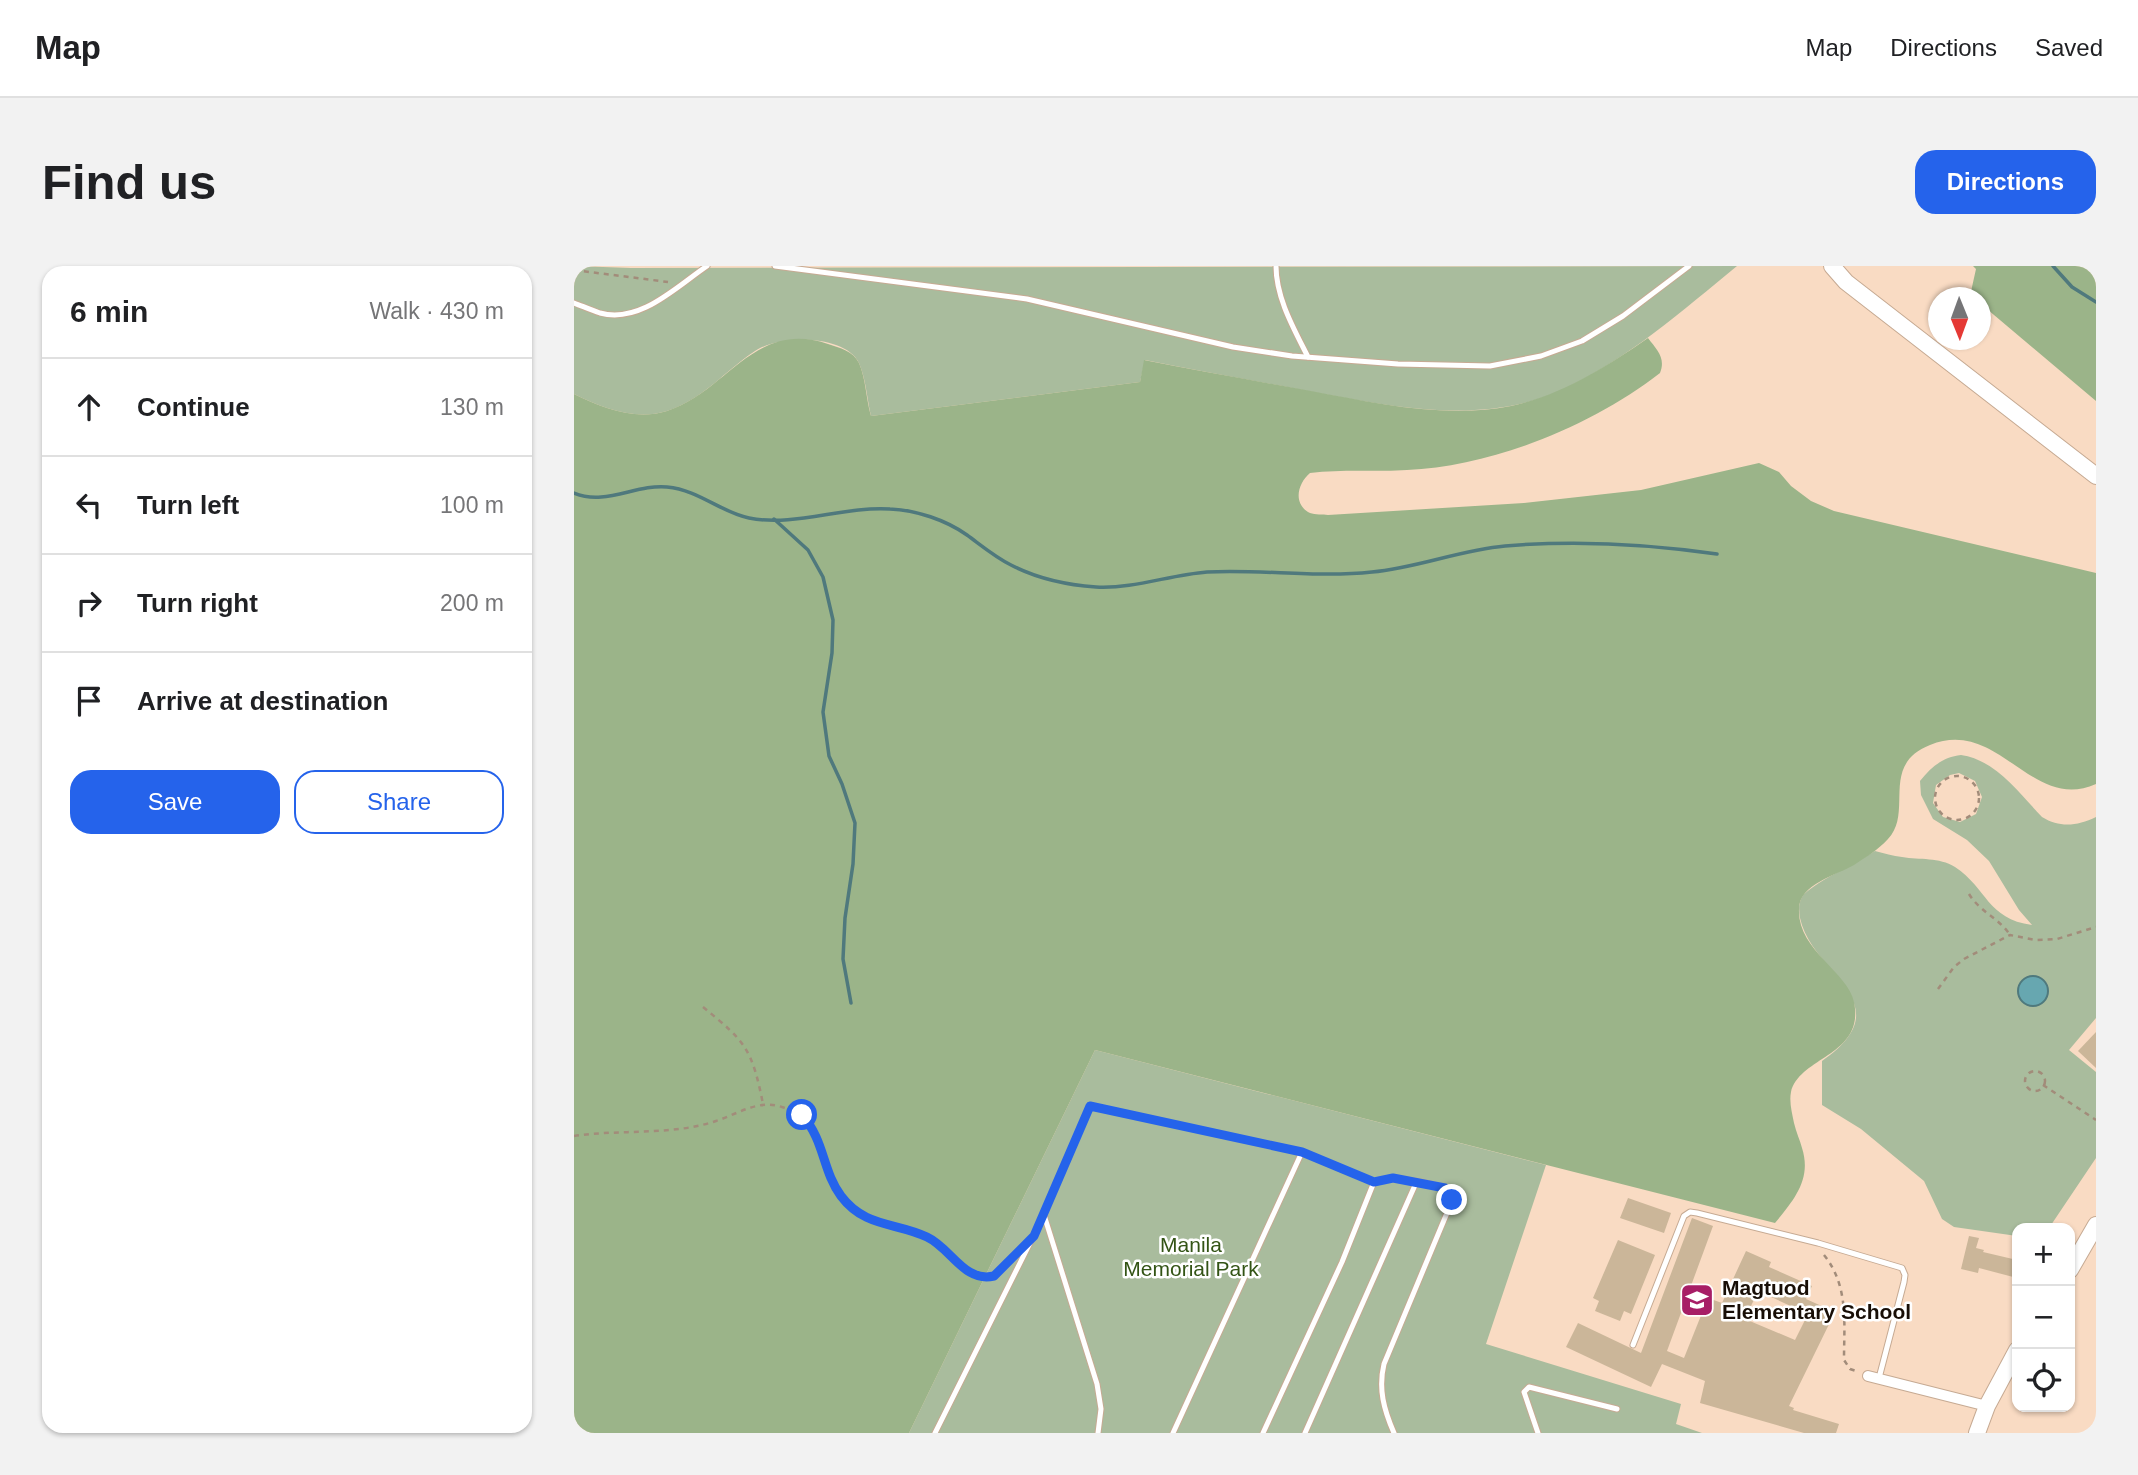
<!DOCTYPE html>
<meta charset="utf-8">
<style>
body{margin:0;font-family:Arial,sans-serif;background:#f2f2f2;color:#202124}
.controls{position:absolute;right:21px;bottom:21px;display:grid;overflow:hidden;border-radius:14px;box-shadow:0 2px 5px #0004}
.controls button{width:63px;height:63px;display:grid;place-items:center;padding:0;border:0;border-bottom:2px solid #e0e0e0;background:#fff;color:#202124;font:35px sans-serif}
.compass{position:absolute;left:1354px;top:21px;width:63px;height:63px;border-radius:50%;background:#fff;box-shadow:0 2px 5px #0004;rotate:179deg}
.stop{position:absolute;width:21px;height:21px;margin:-16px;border:5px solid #2563eb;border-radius:50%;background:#fff}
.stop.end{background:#2563eb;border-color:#fff;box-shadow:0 2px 7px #0008}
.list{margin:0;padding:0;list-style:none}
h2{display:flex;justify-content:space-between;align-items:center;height:91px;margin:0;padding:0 28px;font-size:30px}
h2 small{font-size:23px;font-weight:400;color:#757577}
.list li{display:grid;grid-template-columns:46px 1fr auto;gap:21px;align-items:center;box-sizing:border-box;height:98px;padding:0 28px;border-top:2px solid #e0e0e0}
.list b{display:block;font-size:26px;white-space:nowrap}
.list em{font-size:23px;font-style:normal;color:#757577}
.actions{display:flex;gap:14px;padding:21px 28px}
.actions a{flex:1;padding:16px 0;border:2px solid #2563eb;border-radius:21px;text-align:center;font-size:24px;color:#2563eb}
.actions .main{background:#2563eb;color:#fff}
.icon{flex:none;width:38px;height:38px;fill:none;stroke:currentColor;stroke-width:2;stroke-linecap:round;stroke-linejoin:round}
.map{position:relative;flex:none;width:1522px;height:1167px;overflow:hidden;border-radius:21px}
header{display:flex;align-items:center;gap:42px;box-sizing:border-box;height:98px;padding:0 35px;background:#fff;border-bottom:2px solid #e0e0e0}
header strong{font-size:33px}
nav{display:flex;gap:38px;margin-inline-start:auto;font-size:24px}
.intro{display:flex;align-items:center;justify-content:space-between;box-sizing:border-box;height:168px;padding:0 42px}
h1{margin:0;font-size:49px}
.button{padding:18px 32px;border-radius:21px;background:#2563eb;color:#fff;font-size:24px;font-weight:700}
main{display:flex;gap:42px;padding:0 42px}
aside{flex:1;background:#fff;border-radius:21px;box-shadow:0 2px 5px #0004}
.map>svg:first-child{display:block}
</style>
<header>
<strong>Map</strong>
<nav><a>Map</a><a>Directions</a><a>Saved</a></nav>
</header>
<div class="intro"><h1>Find us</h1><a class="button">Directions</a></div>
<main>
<aside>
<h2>6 min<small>Walk · 430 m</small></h2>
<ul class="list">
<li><svg class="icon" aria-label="ahead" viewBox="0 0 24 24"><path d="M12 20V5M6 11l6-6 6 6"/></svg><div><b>Continue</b></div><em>130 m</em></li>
<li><svg class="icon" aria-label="left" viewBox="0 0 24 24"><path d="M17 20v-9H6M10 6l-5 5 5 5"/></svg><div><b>Turn left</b></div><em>100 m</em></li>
<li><svg class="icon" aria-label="right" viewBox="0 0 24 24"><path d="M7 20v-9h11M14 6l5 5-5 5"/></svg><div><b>Turn right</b></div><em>200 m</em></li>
<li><svg class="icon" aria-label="arrive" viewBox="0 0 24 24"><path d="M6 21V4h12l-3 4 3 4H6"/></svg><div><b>Arrive at destination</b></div></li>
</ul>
<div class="actions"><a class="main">Save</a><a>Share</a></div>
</aside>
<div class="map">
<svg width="1522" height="1167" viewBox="0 0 1522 1167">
<rect width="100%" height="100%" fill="#f9dbc3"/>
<g fill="#a9bc9d" fill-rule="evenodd">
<path d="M0,0L57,2L1163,0C1108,45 1055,92 990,123C906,162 810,139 723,123C672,113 621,104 571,94L566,116L297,150C293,133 292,113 285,97C271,68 204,69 181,85C151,105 128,134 93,145C61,155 29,142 0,128Z"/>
<path d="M1387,489C1422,494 1445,527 1468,551C1486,562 1503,560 1522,551V752L1495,784L1522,806V892L1475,962H1443V970L1380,961L1368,953L1350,915L1287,863L1248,839V795C1331,737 1238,709 1226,652C1225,645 1224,638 1228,631C1235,619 1286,595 1301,585C1310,587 1319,590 1328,591C1346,594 1365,591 1381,601C1413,622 1413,653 1458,659L1445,644L1415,595L1393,574L1359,553L1347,529L1346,515C1357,501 1369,491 1387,489ZM1385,507L1401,515L1408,531L1402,548L1386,556L1369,551L1359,537L1362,519L1376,509Z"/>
<polygon points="521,784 972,899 912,1078 1107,1138 1102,1158 1128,1167 335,1167"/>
</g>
<g fill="#9bb489">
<polygon points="1399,0 1522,0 1522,135 1407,38 1406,32 1396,30 1402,3"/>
<path d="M1074,72C1083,84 1092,92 1086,107C1018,160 919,200 833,204C801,206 768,203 736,207C724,217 718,238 736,247C741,249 749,248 754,249L950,237L1067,224L1185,197L1205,206L1217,220L1237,235L1260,245L1522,307V518C1457,547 1425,451 1356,479C1305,499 1340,546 1314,573C1304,584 1292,591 1280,599C1263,609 1225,618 1225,643C1223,684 1274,706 1280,736C1291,790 1226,790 1217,826C1215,836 1218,847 1220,857C1222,866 1226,874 1228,882C1238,913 1220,934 1201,957L521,784L335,1167H0V128C29,142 61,155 93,145C153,126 180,53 254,78C266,82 279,85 285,97C292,113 292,133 297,150L566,116L570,94C626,105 682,115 737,125C802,137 871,153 937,140C988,129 1032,101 1074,72Z"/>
</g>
<circle fill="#67a7b0" stroke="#4f797d" stroke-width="2" cx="1459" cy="725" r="15"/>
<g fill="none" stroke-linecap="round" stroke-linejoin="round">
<g stroke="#4f797d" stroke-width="3.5">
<polyline points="1479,0 1498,21 1522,36"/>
<path d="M0,227C31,240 62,218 93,221C125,224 146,246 175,252C221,261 269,240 316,243C342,244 372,254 393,269C408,280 421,291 437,299C462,312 494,319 522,321C560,323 595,309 633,306C688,303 743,312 798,306C843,302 886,284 931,280C1001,274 1074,278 1143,288"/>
<polyline points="200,253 234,284 249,311 259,354 258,387 249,446 255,490 268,518 281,557 279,598 271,652 269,693 277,737"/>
</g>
</g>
<g fill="#cbb699" fill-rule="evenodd">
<polygon points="1522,766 1522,802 1504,785"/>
<polygon points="1054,932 1097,947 1090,967 1046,952"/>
<path d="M1118,952L1139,960L1093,1085L1110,1092L1134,1032L1148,1037L1172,985L1197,996L1195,1001L1238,1020L1232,1033L1261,1046L1215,1140L1220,1142L1219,1144L1265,1158L1262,1167H1230L1126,1137L1131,1115L1088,1098L1077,1121L992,1081L1004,1057L1067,1087ZM1184,1025L1234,1048L1221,1074L1171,1053Z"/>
<polygon points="1395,970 1405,972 1402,982 1410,984 1409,986 1443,994 1443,1012 1405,1002 1404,1007 1387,1003"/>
<polygon points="1044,974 1081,989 1057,1048 1050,1045 1046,1055 1021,1045 1025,1035 1019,1032"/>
</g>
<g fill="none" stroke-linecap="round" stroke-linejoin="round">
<g stroke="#c6aa93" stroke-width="7">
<g id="service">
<polyline points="201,0 453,33 659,81 718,90 824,98 916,100 967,90 1008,75 1049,50 1115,0"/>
<path d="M702,0C702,32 720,63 734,91"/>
<path d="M0,37C8,40 17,44 26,47C66,58 102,21 133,0"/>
<polyline points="470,949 523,1118 527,1143 524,1167"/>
<polyline points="1059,1079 1110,950 1116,946 1123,947 1244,977 1328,1002 1331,1009 1330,1016 1305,1112"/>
<polyline points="361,1167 470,949 516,840 728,886 800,916"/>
<polyline points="599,1167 728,886"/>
<path d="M689,1167L768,996L800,916C813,909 869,916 877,928L878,935L810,1098C804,1123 810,1144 820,1167"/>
<polyline points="731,1167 842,917"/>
<polyline points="964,1167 950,1126 955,1121 1043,1143"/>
</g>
</g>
<g stroke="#c6aa93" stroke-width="12">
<polyline id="minor" points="1294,1110 1413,1140"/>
</g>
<g stroke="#c6aa93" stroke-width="18">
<g id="secondary">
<polyline points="1258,0 1272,16 1522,210"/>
<polyline points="1496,1004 1522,959"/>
<polyline points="1403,1167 1413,1140 1443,1084"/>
</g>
</g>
<g stroke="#a28c7a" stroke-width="2.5" stroke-dasharray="5 5" stroke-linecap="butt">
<polyline points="0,4 94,16"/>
<circle cx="1383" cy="532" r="22"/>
<path d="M1395,628C1406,646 1425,652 1436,669"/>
<polyline points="1364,723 1380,701 1390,693 1436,669 1461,674 1483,673 1522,661"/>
<path d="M129,741C172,776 178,783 189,838"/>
<circle cx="1461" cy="815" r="10"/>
<polyline points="1469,819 1522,854"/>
<path d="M0,870C47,863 97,870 142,855C164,848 184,833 208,841C255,855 243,901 269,933C295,963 324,955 355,971C377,983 391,1017 420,1010L438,992"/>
<path d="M1250,989C1275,1020 1270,1057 1270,1094L1276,1103L1285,1106"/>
</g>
<use href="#service" stroke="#fff" stroke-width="5"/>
<use href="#minor" stroke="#fff" stroke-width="10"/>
<use href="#secondary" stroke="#fff" stroke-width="16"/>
</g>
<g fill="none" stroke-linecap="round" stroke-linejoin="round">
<path stroke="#2563eb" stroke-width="9" d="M228,849C251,875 248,904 267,930C291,962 322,956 353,971C377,982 390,1017 420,1010L460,970L516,840L728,886L800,916L819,912L871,922L875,925L878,934"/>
</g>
<defs>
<g id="school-square" transform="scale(1.75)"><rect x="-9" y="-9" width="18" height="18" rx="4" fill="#a71e66" stroke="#fff"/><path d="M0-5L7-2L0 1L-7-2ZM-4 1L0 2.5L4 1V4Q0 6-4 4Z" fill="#fff"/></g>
</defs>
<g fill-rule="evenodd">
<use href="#school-square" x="1123" y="1034"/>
</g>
<g text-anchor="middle" stroke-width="5" stroke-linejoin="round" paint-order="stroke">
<g font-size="21" fill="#335415" stroke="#fff">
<text x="617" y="986">Manila<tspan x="617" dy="24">Memorial Park</tspan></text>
</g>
<g font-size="21" font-weight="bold" fill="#180e06" stroke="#fff" text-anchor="start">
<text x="1148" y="1029">Magtuod<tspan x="1148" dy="24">Elementary School</tspan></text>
</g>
</g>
</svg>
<div class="controls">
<button>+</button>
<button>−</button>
<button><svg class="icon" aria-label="locate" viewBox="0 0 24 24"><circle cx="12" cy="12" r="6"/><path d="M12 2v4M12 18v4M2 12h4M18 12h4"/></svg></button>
</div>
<svg class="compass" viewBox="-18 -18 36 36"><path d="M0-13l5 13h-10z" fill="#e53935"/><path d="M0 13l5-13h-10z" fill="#757577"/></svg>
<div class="stop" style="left:228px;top:849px"></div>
<div class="stop end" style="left:878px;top:934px"></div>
</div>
</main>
